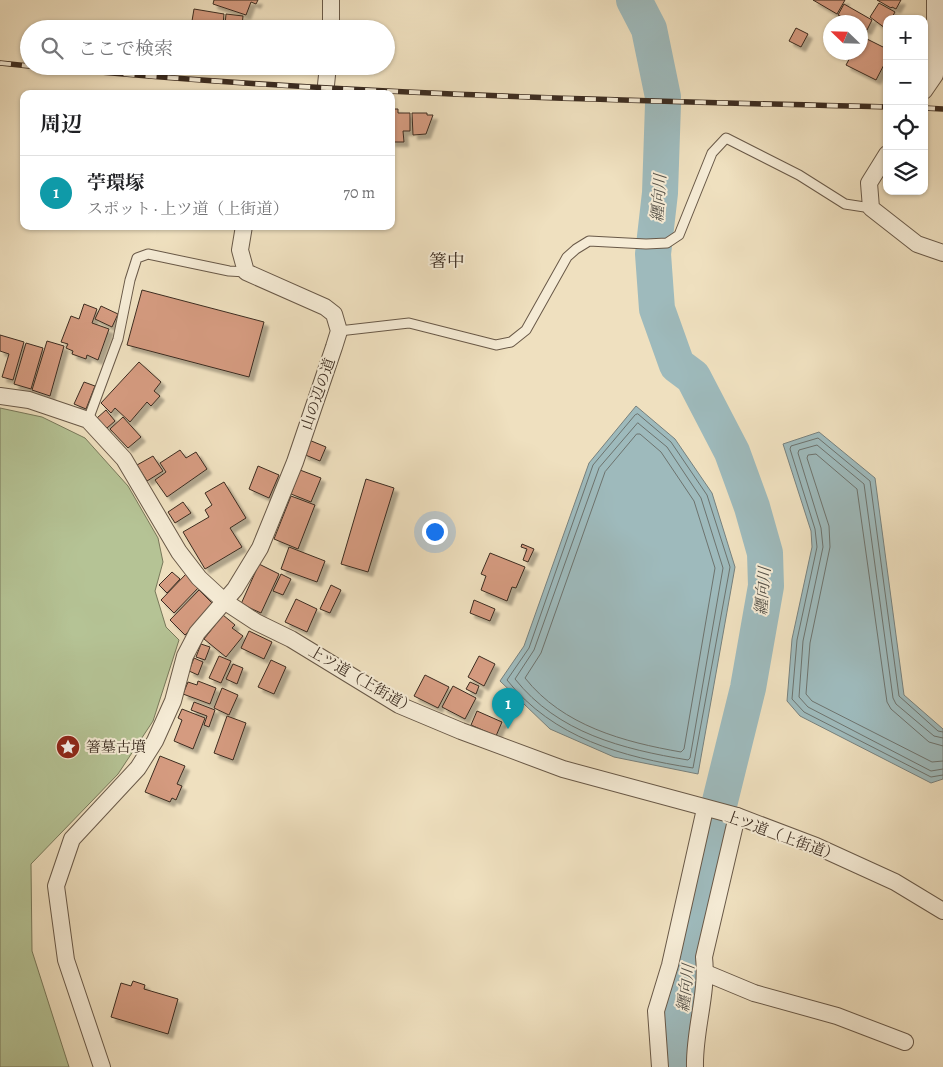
<!DOCTYPE html>
<html lang="ja">
<meta charset="utf-8">
<style>
body{margin:0;font-family:Alegreya,"Noto Serif JP",serif;background:#f6f6f6;color:#202124}
.controls{position:absolute;right:15px;top:15px;display:grid;overflow:hidden;border-radius:10px;box-shadow:0 1px 4px #0004}
.controls button{width:45px;height:45px;display:grid;place-items:center;padding:0;border:0;border-bottom:1px solid #e0e0e0;background:#fff;color:#202124;font:25px sans-serif}
.compass{position:absolute;left:823px;top:15px;width:45px;height:45px;border-radius:50%;background:#fff;box-shadow:0 1px 4px #0004;rotate:293deg}
.you{position:absolute;left:434px;top:531px;width:18px;height:18px;margin:-12px;border:4px solid #fff;border-radius:50%;background:#1a73e8;box-shadow:0 0 0 8px #1a73e833}
.badge{display:grid;place-items:center;width:32px;height:32px;border-radius:50%;background:#8f2418;color:#fff;font-size:16px;font-weight:700}
.pin{position:absolute;translate:-50% -41px;filter:drop-shadow(0 1px 2px #0008)}
.pin::after{content:'';position:absolute;top:26px;width:18px;height:15px;background:inherit;clip-path:polygon(0 0,100% 0,50% 100%)}
.list{margin:0;padding:0;list-style:none}
h2{display:flex;justify-content:space-between;align-items:center;height:65px;margin:0;padding:0 20px;font-size:21px}
h2 small{font-size:16px;font-weight:400;color:#757577}
.list li{display:grid;grid-template-columns:32px 1fr auto;gap:15px;align-items:center;box-sizing:border-box;height:75px;padding:0 20px;border-top:1px solid #e0e0e0}
.list b{display:block;font-size:19px;white-space:nowrap}
.list p{margin:0;font-size:16px;white-space:nowrap;color:#757577}
.list em{font-size:16px;font-style:normal;color:#757577}
.icon{flex:none;width:28px;height:28px;fill:none;stroke:currentColor;stroke-width:2;stroke-linecap:round;stroke-linejoin:round}
.map{position:relative;flex:none;width:943px;height:1067px;overflow:hidden}
.search{position:absolute;background:#fff;box-shadow:0 1px 4px #0004;left:20px;top:20px;width:375px;height:55px;display:flex;align-items:center;gap:12px;box-sizing:border-box;padding:0 18px;border-radius:28px;color:#757577;font-size:19px}
.panel{position:absolute;background:#fff;box-shadow:0 1px 4px #0004;left:20px;top:90px;width:375px;height:140px;border-radius:10px}
.map>svg:first-child{display:block}
</style>
<div class="map">
<svg width="943" height="1067" viewBox="0 0 943 1067">
<defs>
<filter id="shadow"><feDropShadow dx="4.5" dy="4.5" stdDeviation="1" flood-color="#0004"/></filter>
</defs>
<rect width="100%" height="100%" fill="#efe0bf"/>
<filter id="stains"><feTurbulence type="fractalNoise" baseFrequency=".004" numOctaves="4"/><feColorMatrix values="0 0 0 0 .2 0 0 0 0 .09 0 0 0 0 .02 0 0 0 .5 -.17"/></filter>
<radialGradient id="worn" r=".72"><stop offset=".6" stop-color="#630" stop-opacity="0"/><stop offset="1" stop-color="#630" stop-opacity=".3"/></radialGradient>
<polygon fill="#b5c395" stroke="#78785a" points="0,408 42,417 85,438 128,486 158,538 163,562 155,591 166,627 179,640 153,721 118,774 31,864 32,951 69,1067 0,1067"/>
<g fill="#9ebabc" stroke="#77817e">
<polygon points="636,406 675,439 712,493 735,567 698,774 614,757 550,729 500,681 524,646 589,463"/>
<polygon points="819,432 875,478 904,695 943,729 943,779 931,783 800,716 787,701 792,639 812,547 811,531 783,444"/>
</g>
<g fill="none" stroke-linecap="round" stroke-linejoin="round">
<g stroke="#6d736e" stroke-width="1">
<path d="M638,414L671,442L707,495L730,567L693,768C622,757 553,738 507,680L529,648L593,465L635,415Z"/>
<path d="M638,423L667,447L701,498L723,568L690,758L688,760C622,749 558,733 515,679L534,650L599,468Z"/>
<path d="M637,434H640L661,452L694,501L715,568L684,749L681,752C624,742 563,726 525,678L541,653L605,472Z"/>
<polyline points="943,732 938,731 899,696 870,481 818,438 791,446 790,449 815,529 817,547 797,640 792,699 804,712 931,777 943,775"/>
<polyline points="943,738 934,736 896,704 893,698 864,484 817,445 799,450 798,453 821,528 823,547 803,641 799,697 808,707 931,771 943,769"/>
<polyline points="943,746 929,742 891,709 887,702 857,489 816,454 808,455 807,458 829,526 830,547 810,643 806,694 812,701 932,762 943,761"/>
</g>
<g stroke="#9ebabc" stroke-width="36">
<polyline points="634,0 649,29 663,97"/>
<polyline points="663,104 660,193 653,254 657,309 677,365 693,377 732,452 752,507 765,553 766,586 748,688 698,890 681,1010 679,1067"/>
</g>
</g>
<g fill="#d59b80" stroke="#3c2c20" filter="url(#shadow)">
<polygon points="214,0 258,0 256,4 251,2 246,15 213,4"/>
<polygon points="813,0 845,0 837,14"/>
<polygon points="877,0 901,0 896,9 892,7 891,8"/>
<polygon points="879,3 895,12 891,19 887,19 885,28 870,17"/>
<polygon points="844,4 872,20 867,30 860,27 860,22 852,22 838,15"/>
<polygon points="194,9 224,14 223,25 192,21"/>
<polygon points="226,14 243,16 242,27 225,25"/>
<polygon points="796,28 808,34 801,47 789,41"/>
<polygon points="863,37 887,49 887,59 876,80 846,65 853,52 860,52 860,40"/>
<polygon points="391,109 398,109 398,113 410,113 410,131 403,131 404,142 391,142"/>
<polygon points="412,113 427,113 427,115 433,115 426,134 413,135"/>
<polygon points="142,290 264,322 249,377 127,345"/>
<polygon points="84,304 97,309 92,323 109,329 98,360 87,355 86,359 72,354 73,351 66,348 68,344 61,342 71,316 79,319"/>
<polygon points="101,306 118,314 112,327 95,319"/>
<polygon points="0,335 24,342 13,380 2,377 9,354 0,351"/>
<polygon points="47,341 64,346 50,396 32,390"/>
<polygon points="26,343 43,348 31,389 14,384"/>
<polygon points="139,362 161,382 154,391 160,396 151,406 147,402 130,422 115,408 111,413 101,403"/>
<polygon points="84,382 95,386 86,409 74,404"/>
<polygon points="106,410 115,421 107,428 97,418"/>
<polygon points="123,417 141,437 128,448 110,429"/>
<polygon points="309,440 326,447 320,461 303,454"/>
<polygon points="180,450 186,458 196,452 207,469 167,497 155,480 166,472 160,463"/>
<polygon points="153,456 163,471 147,481 137,465"/>
<polygon points="258,466 279,475 269,498 249,489"/>
<polygon points="300,470 321,478 311,502 291,494"/>
<polygon points="366,479 394,488 368,572 341,564"/>
<polygon points="224,482 246,518 230,528 242,547 205,569 183,532 209,517 205,510 212,505 205,493"/>
<polygon points="291,496 315,505 298,549 274,539"/>
<polygon points="183,502 191,513 175,523 168,512"/>
<polygon points="522,544 534,549 528,562 523,560 527,549 521,547"/>
<polygon points="289,547 325,561 317,582 281,569"/>
<polygon points="490,553 525,567 516,588 512,587 507,601 481,590 486,576 481,574"/>
<polygon points="259,564 279,574 261,613 241,604"/>
<polygon points="172,572 180,579 167,593 159,585"/>
<polygon points="186,574 199,587 174,613 161,600"/>
<polygon points="281,574 291,579 283,595 273,591"/>
<polygon points="331,585 341,590 330,613 320,609"/>
<polygon points="199,590 214,605 185,635 170,620"/>
<polygon points="296,599 317,609 307,632 285,622"/>
<polygon points="474,600 495,609 490,621 470,613"/>
<polygon points="223,615 235,625 232,628 243,636 226,657 204,639"/>
<polygon points="249,631 272,642 264,659 241,648"/>
<polygon points="201,644 210,647 205,660 196,657"/>
<polygon points="219,656 231,661 221,683 209,678"/>
<polygon points="479,656 495,664 484,686 468,677"/>
<polygon points="194,658 203,662 198,675 189,671"/>
<polygon points="271,660 286,667 274,694 258,687"/>
<polygon points="233,664 243,668 237,684 226,679"/>
<polygon points="425,675 449,687 438,708 414,696"/>
<polygon points="198,681 216,688 210,704 183,694 188,682 197,685"/>
<polygon points="470,682 479,686 476,694 466,689"/>
<polygon points="453,686 476,698 465,719 442,707"/>
<polygon points="222,688 238,695 229,715 214,708"/>
<polygon points="194,702 215,710 209,727 204,725 207,716 191,710"/>
<polygon points="182,709 205,718 193,749 174,741 182,720 178,718"/>
<polygon points="477,711 502,722 496,736 471,725"/>
<polygon points="227,716 246,723 233,760 214,753"/>
<polygon points="160,756 185,766 177,784 182,786 176,800 172,798 170,802 145,792"/>
<polygon points="133,981 145,985 144,989 178,999 168,1034 111,1017 121,983 131,986"/>
</g>
<g fill="none" stroke-linecap="round" stroke-linejoin="round">
<g stroke="#695948" stroke-width="11">
<g id="lane">
<polyline points="339,331 409,323 496,345 511,342 526,330 567,257 576,249 589,241 646,244 667,243 679,235 712,153 726,138 799,175 845,204 871,208"/>
<polyline points="88,420 118,339 130,280 137,258 148,254 229,271 246,272"/>
</g>
</g>
<g stroke="#695948" stroke-width="18">
<g id="street">
<polyline points="331,0 331,29"/>
<polyline points="924,91 935,75 935,0"/>
<polyline points="325,94 328,66"/>
<polyline points="887,154 869,183 871,208 917,244 943,253"/>
<polyline points="0,396 29,400 88,420 124,459 179,552 199,578 224,601 256,622 291,639 399,705 461,731 563,769 737,816 816,846 895,882 943,911"/>
<polyline points="706,973 754,993 837,1016 905,1042"/>
<polyline points="102,1067 66,960 56,886 72,839 138,768 155,741 173,701 185,656 197,633 235,589 260,548 295,462 334,347 339,331 334,314 325,307 246,272 240,250 244,226"/>
<polyline points="660,1067 656,1011 670,965 705,809"/>
<path d="M695,1067C694,1030 708,994 704,957L737,816"/>
</g>
</g>
<use href="#lane" stroke="#f5ebd5" stroke-width="9"/>
<use href="#street" stroke="#f5ebd5" stroke-width="16"/>
<g stroke="#3c2c20" stroke-width="5.5">
<g id="rail">
<polyline points="0,63 29,66"/>
<path d="M36,66C318,94 603,100 887,107"/>
<polyline points="924,108 943,109"/>
</g>
</g>
<use href="#rail" stroke="#f5ebd5" stroke-width="4" stroke-dasharray="11" stroke-linecap="butt"/>
</g>
<defs>
<g id="sight-disc" transform="scale(1.25)"><circle r="9.5" fill="#8f2418" stroke="#f5ebd5"/><path d="M0-6L1.8-2.2L6-1.7L2.9 1.2L3.7 5.4L0 3.3L-3.7 5.4L-2.9 1.2L-6-1.7L-1.8-2.2Z" fill="#fff"/></g>
</defs>
<g fill-rule="evenodd">
<use href="#sight-disc" x="68" y="747"/>
</g>
<g text-anchor="middle" stroke-width="4" stroke-linejoin="round" paint-order="stroke">
<g font-size="15" fill="#3c2c20" stroke="#f5ebd5">
<text transform="translate(318 394) rotate(-71)" y="5">山の辺の道</text>
<text transform="translate(362 680) rotate(30)" y="5">上ツ道（上街道）</text>
<text transform="translate(782 836) rotate(20)" y="5">上ツ道（上街道）</text>
</g>
<g font-size="15" fill="#3c2c20" stroke="#f5ebd5" text-anchor="start">
<text x="86" y="752">箸墓古墳</text>
</g>
<g font-size="16" font-style="italic" fill="#545047" stroke="#f5ebd5">
<text transform="translate(658 198) rotate(-86)" y="6">纒向川</text>
<text transform="translate(762 591) rotate(-85)" y="6">纒向川</text>
<text transform="translate(685 988) rotate(-83)" y="6">纒向川</text>
</g>
<g font-size="18" fill="#3c2c20" stroke="#f5ebd5">
<text x="447" y="267">箸中</text>
</g>
</g>
<rect width="100%" height="100%" filter="url(#stains)"/>
<rect width="100%" height="100%" fill="url(#worn)"/>
</svg>
<div class="controls">
<button>+</button>
<button>−</button>
<button><svg class="icon" aria-label="locate" viewBox="0 0 24 24"><circle cx="12" cy="12" r="6"/><path d="M12 2v4M12 18v4M2 12h4M18 12h4"/></svg></button>
<button><svg class="icon" aria-label="layers" viewBox="0 0 24 24"><path d="M12 4l9 5-9 5-9-5zM3 14l9 5 9-5"/></svg></button>
</div>
<svg class="compass" viewBox="-18 -18 36 36"><path d="M0-13l5 13h-10z" fill="#e53935"/><path d="M0 13l5-13h-10z" fill="#757577"/></svg>
<div class="you"></div>
<div class="pin badge" style="left:508px;top:729px;background:#0f9aa8">1</div>
<div class="search"><svg class="icon" aria-label="search" viewBox="0 0 24 24"><circle cx="10" cy="10" r="6"/><path d="M15 15l6 6"/></svg>ここで検索</div>
<section class="panel">
<h2>周辺<small></small></h2>
<ul class="list">
<li><span class="badge" style="background:#0f9aa8">1</span><div><b>苧環塚</b><p>スポット · 上ツ道（上街道）</p></div><em>70 m</em></li>
</ul>
</section>
</div>
